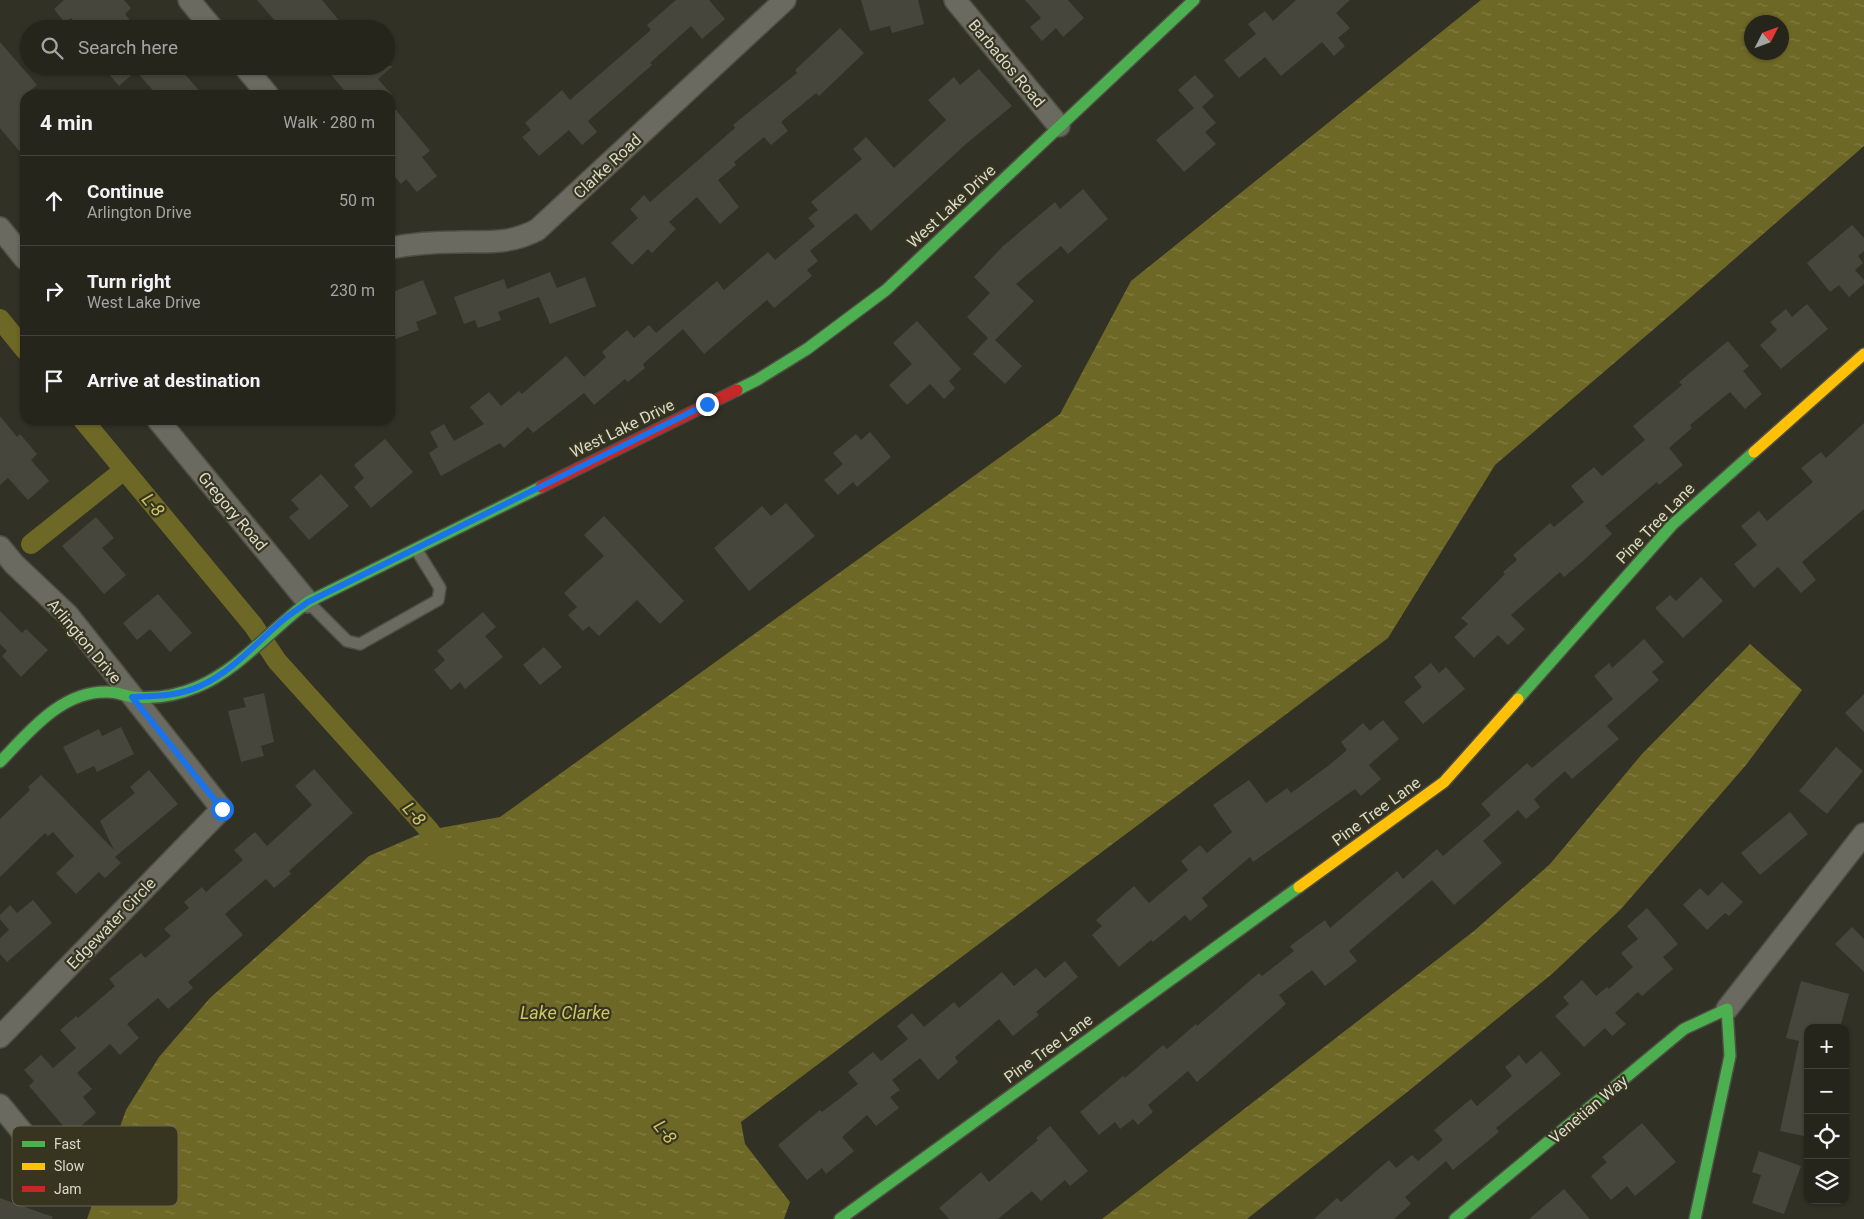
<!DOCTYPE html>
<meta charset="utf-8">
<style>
body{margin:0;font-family:Roboto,sans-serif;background:#313129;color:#f1f3f6}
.controls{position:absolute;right:15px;bottom:15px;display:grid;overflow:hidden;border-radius:10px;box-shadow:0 1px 4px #0004}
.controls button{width:45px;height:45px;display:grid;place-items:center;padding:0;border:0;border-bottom:1px solid #42423b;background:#25251c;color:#f1f3f6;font:25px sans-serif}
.compass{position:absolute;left:1744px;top:15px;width:45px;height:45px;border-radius:50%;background:#25251c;box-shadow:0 1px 4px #0004;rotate:48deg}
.stop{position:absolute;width:15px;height:15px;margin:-11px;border:4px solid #1a73e8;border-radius:50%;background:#fff}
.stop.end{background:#1a73e8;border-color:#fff;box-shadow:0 1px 5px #0008}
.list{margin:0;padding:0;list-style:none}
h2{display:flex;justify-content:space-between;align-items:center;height:65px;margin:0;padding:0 20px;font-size:21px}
h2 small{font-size:16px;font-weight:400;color:#a3a5a3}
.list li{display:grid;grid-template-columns:32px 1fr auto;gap:15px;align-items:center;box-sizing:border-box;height:90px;padding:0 20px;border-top:1px solid #42423b}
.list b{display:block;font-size:19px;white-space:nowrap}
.list p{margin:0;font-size:16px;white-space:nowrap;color:#a3a5a3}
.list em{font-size:16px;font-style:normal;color:#a3a5a3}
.icon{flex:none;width:28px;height:28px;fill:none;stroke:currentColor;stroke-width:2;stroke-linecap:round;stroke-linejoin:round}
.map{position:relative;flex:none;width:1864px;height:1219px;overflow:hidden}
.search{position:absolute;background:#25251c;box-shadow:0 1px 4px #0004;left:20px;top:20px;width:375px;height:55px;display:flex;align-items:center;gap:12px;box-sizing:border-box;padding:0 18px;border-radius:28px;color:#a3a5a3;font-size:19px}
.panel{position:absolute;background:#25251c;box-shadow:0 1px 4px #0004;left:20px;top:90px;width:375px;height:335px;border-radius:15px}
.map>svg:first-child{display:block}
</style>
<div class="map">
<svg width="1864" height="1219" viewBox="0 0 1864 1219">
<defs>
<pattern id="water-ripples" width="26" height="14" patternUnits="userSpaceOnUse" patternTransform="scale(1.25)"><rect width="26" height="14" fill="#6e6827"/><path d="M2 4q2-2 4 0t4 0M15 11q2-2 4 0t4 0" fill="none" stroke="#827d45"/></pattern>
</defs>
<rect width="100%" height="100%" fill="#313125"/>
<g fill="url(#water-ripples)" fill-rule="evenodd">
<path d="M1481,0H1864V146L1675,311L1495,465L1388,638L741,1122L745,1144L790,1202L784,1219H87L126,1110L159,1057L210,998L369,856L429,830L500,817L1060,414L1131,281ZM1752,22H1782V52H1752Z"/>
<polygon points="1750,644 1802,690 1746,765 1621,909 1552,974 1411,1089 1247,1219 1102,1219 1474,931 1550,864 1642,754"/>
</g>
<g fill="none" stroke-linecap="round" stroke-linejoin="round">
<g stroke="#6e6827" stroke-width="20">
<polyline points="0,319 25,350"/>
<polyline points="83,420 253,625 277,661 429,830 445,851"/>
<polyline points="31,544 124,470"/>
</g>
</g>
<g fill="#47463c">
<polygon points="64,0 124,0 131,8 125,14 137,29 93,29 88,22 80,29 71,18 65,23 54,9"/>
<polygon points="257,0 322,0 346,29 282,29"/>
<polygon points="676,0 709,0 725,19 702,39 691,26 650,63 652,65 588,121 597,132 582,145 569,130 539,156 522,137 531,130 525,123 562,90 570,100 651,30 647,25"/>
<polygon points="861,0 918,0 924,24 892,33 890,26 870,31"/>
<polygon points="1025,0 1068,0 1084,18 1063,37 1056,28 1042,41 1030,27 1041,18"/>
<polygon points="1296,0 1350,0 1336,13 1350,28 1338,38 1345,46 1334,56 1322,42 1281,76 1265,57 1239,78 1224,60 1256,34 1248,24 1265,11 1273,21"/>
<polygon points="840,28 864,53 819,96 816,93 781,122 788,131 771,145 764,137 734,162 736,165 718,180 739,207 720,224 697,197 669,222 676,229 652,253 648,249 632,265 611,243 638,218 630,209 644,195 650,202 735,128 733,125 797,73 795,70"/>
<polygon points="0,42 37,85 25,95 25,158 0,128"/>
<polygon points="102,66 178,66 203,95 157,95 136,71 119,86"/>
<polygon points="324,66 393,66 378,79 392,95 348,95"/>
<polygon points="979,69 1012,106 966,144 871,231 856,213 810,251 818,261 807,270 812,276 774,308 767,300 704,354 683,329 643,364 645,368 628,382 625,379 594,405 584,393 533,433 528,427 504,448 500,443 441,476 429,453 438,447 430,432 444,424 454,441 484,424 470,407 489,392 501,406 519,391 522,394 566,356 584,377 606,357 602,352 627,330 634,338 649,325 656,333 717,281 724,290 768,252 775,260 815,226 808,218 818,210 811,202 862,159 853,149 866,137 894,168 946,120 928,100 954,77 960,85"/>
<polygon points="1195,75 1214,96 1202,107 1216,123 1205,132 1216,144 1184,172 1156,140 1194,108 1178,90"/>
<polygon points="390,103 430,151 422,157 437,176 417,192 406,179 401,184 390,171"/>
<polygon points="1083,189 1108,219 1068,254 1061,246 1016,284 1034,301 995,340 1022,366 1005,384 973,354 988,338 967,317 990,293 974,277 1002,247 1055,202 1060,209"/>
<polygon points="1852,225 1864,238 1864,251 1858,256 1863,263 1855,270 1864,280 1864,284 1849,297 1839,285 1830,292 1807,263"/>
<polygon points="550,272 557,288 585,277 596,306 550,324 539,297 498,312 501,320 478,328 475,320 464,324 454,297 504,279 507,289"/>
<polygon points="423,280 437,314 416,322 419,330 390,341 390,293"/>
<polygon points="1807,304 1828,329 1781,369 1760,345 1777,330 1770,322 1786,309 1792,317"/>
<polygon points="917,321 961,369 949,381 955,388 944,399 930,384 907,405 889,385 912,364 893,343"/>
<polygon points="1728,341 1749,366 1743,371 1762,394 1745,409 1730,392 1690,425 1692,428 1669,448 1683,465 1659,485 1657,482 1605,526 1612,534 1583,561 1564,577 1560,572 1511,615 1525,629 1508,645 1498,635 1474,658 1454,637 1468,624 1461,618 1505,574 1503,572 1517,560 1513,555 1550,523 1554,527 1584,502 1571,486 1594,467 1602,476 1645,440 1633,426 1682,385 1679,382"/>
<polygon points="0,416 17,437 20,434 37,454 31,460 49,481 28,500 8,478 0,485"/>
<polygon points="1864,423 1864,509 1802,562 1816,580 1801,593 1778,567 1754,588 1734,564 1757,545 1741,526 1759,511 1767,521 1813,482 1801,468 1821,452 1826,458"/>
<polygon points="870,432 891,457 857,487 853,482 838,495 824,480 843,464 833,453 856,434 861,440"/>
<polygon points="385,439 413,472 371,508 354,487 364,478 354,465"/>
<polygon points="321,474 349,506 309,540 289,517 299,509 291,500"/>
<polygon points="786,503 815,536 749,591 714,548 762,506 771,516"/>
<polygon points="604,516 684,601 660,624 637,600 599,636 589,626 583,631 568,615 577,607 564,593 604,556 584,535"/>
<polygon points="96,517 114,538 102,548 126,575 104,594 62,546"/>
<polygon points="1701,577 1723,601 1683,638 1655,608 1670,595 1676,601"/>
<polygon points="158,594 192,633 170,652 150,629 137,640 123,623"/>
<polygon points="0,611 22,633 26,629 48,650 21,677 2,656 7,651 0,644"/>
<polygon points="483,612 496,627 485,636 503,657 465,689 460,682 451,690 434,670 445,660 437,651"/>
<polygon points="1644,639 1664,662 1652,672 1659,680 1607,726 1619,739 1572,779 1565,771 1534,799 1540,807 1526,819 1518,810 1483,841 1502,863 1454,905 1432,880 1349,951 1357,961 1325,986 1312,970 1279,995 1286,1004 1197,1082 1188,1071 1148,1105 1153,1112 1138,1125 1133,1119 1120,1129 1115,1122 1099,1135 1080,1112 1123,1076 1125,1078 1163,1045 1167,1049 1196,1024 1197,1026 1259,973 1262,976 1294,951 1290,946 1325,920 1330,928 1397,871 1403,879 1437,849 1443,856 1491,815 1481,804 1527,763 1532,768 1613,699 1594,676 1609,663 1612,668"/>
<polygon points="544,647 562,667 540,685 523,665"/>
<polygon points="1431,663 1439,673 1446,667 1465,689 1423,724 1404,702 1422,687 1414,677"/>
<polygon points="264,693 274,742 261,746 264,756 241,762 228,711 246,707 243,698"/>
<polygon points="1864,694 1864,732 1845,713"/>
<polygon points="1383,720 1399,739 1369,765 1381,779 1361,796 1355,789 1253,862 1250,857 1202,898 1208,906 1190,921 1185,915 1153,942 1151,940 1119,967 1092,935 1102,926 1096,920 1134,886 1149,903 1188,870 1181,861 1200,845 1207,853 1232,832 1213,805 1249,780 1266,803 1287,788 1291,793 1328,766 1347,750 1341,742 1363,723 1370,731"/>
<polygon points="121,727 134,754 97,772 94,766 77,774 63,747 99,729 102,736"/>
<polygon points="1836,747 1863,771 1827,814 1799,791"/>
<polygon points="314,769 353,813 289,871 291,874 274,888 266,879 225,914 243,935 188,982 193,988 168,1009 158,998 127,1024 139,1038 120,1055 110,1044 77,1073 92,1089 83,1097 96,1113 71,1135 29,1086 34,1081 24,1070 41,1055 53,1068 76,1048 60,1030 76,1016 78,1018 115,986 109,979 141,953 145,958 171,936 164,929 189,908 184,902 202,887 206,892 243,860 234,850 255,832 267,846 312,805 295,786"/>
<polygon points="149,770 178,804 115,857 121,863 105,878 99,872 76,894 56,873 74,856 53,832 48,836 45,833 0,877 0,819 30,790 28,787 41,775 114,850 100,821 135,793 130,787"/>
<polygon points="1790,812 1808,834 1760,875 1741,853"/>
<polygon points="1722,882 1743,902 1729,916 1725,913 1707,930 1683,905 1700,888 1708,896"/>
<polygon points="33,900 52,923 7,962 0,954 0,938 9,930 0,919 0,915 10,905 17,913"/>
<polygon points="1647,908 1678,944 1663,957 1673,969 1642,996 1638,992 1615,1013 1626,1024 1612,1036 1605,1028 1584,1047 1555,1016 1569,1004 1563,997 1582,980 1596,996 1607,987 1609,989 1633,967 1621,953 1638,939 1627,926"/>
<polygon points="1852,927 1864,939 1864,972 1835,944"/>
<polygon points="1065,961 1078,977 1036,1012 1039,1015 1013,1036 999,1019 955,1057 958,1062 938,1080 920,1058 892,1080 900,1090 890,1097 899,1108 876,1126 867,1115 842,1137 854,1151 826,1174 822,1168 807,1180 778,1145 820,1110 822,1112 858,1084 848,1072 873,1052 881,1061 908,1039 897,1026 912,1013 924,1027 954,1002 959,1008 1002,972 1014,986 1036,968 1045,978"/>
<polygon points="1801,981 1849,994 1840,1028 1823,1024 1822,1028 1808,1028 1808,1137 1780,1131 1799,1041 1786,1038"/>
<polygon points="1541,1051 1561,1074 1496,1128 1499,1132 1453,1170 1446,1161 1405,1197 1411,1204 1394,1219 1314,1219 1337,1198 1341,1202 1389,1160 1396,1168 1412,1155 1418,1161 1443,1140 1434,1130 1471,1099 1477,1106 1512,1076 1505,1067 1519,1055 1526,1064"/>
<polygon points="1642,1123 1676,1162 1635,1196 1627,1186 1611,1200 1591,1176 1607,1162 1602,1157"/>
<polygon points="1050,1126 1088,1171 1070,1186 1065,1180 1041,1201 1032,1191 998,1219 949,1219 939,1208 981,1172 989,1182 1038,1140 1036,1138"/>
<polygon points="1759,1151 1801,1166 1784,1214 1752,1203 1761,1175 1752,1172"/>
<polygon points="1564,1189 1590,1219 1529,1219"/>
<polygon points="0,1198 53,1217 52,1219 0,1219"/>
</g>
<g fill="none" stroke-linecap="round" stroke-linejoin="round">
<g stroke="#4f4e44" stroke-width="14">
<polyline id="lane" points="308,602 347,641 360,644 438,600 440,588 416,549"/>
</g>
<g stroke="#4f4e44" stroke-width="24">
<g id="street">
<polyline points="189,0 213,29"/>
<polyline points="955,0 1059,126"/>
<polyline points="244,66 268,95"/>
<polyline points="0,228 25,259"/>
<path d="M390,248C411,244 435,242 457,242C489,241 507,245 537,230L785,0"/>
<polyline points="158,420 308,602"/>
<polyline points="0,547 14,564 68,615 222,809 0,1037"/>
<polyline points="1727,1009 1864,834"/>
<polyline points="0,1105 47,1162"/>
</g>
</g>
<g stroke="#4f4e44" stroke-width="14">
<g id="fast">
<polyline points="737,390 757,380 807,349 886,290 1194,0"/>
<polyline points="1518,699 1672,525 1754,452"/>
<path d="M0,762C29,732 62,690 108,692C117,692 125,696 134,697C155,699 178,695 197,687C240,669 271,629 308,602L541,487"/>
<polyline points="840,1219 1299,887"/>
<polyline points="1455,1219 1684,1029 1727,1009 1730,1056 1695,1219"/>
</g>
</g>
<g stroke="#4f4e44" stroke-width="14">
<g id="slow">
<polyline points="1754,452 1864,354"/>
<polyline points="1299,887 1444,782 1518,699"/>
</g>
</g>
<g stroke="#4f4e44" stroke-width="14">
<polyline id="jam" points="541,487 737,390"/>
</g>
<use href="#lane" stroke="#6b6a61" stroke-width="11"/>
<use href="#street" stroke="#6b6a61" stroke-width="21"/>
<use href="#fast" stroke="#4caf50" stroke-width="11"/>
<use href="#slow" stroke="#ffc107" stroke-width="11"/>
<use href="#jam" stroke="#c62828" stroke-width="11"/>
</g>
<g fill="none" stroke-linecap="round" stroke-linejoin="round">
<path stroke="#1a73e8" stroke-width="6" d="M222,809L132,697C155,696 179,696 200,686C232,672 257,642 283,620C291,613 300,608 308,602L707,404"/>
</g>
<g text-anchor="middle" stroke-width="4.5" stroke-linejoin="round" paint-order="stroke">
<g font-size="16" fill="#dbdacc" stroke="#37351f">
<text transform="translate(1007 63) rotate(50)" y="6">Barbados Road</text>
<text transform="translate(607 166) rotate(-43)" y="6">Clarke Road</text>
<text transform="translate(951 206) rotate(-43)" y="6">West Lake Drive</text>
<text transform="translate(622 428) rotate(-26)" y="6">West Lake Drive</text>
<text transform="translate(233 511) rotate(50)" y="6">Gregory Road</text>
<text transform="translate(1655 523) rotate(-46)" y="6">Pine Tree Lane</text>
<text transform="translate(85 641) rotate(50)" y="6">Arlington Drive</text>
<text transform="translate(1376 811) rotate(-36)" y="6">Pine Tree Lane</text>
<text transform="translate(111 923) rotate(-46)" y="6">Edgewater Circle</text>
<text transform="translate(1048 1048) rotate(-36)" y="6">Pine Tree Lane</text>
<text transform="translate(1588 1109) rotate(-40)" y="6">Venetian Way</text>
</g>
<g font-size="18" font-style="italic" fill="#cfc563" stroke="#37351f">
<text transform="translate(153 505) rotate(50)" y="6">L-8</text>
<text transform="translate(414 814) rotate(48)" y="6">L-8</text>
<text x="565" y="1019">Lake Clarke</text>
<text transform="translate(665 1132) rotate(52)" y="6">L-8</text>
</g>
</g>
<rect x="12" y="1126" width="166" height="80" rx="8" fill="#37351f" stroke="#686753" stroke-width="1"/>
<rect x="22" y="1141" width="23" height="6" fill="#4caf50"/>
<rect x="22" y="1163" width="23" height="7" fill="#ffc107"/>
<rect x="22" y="1186" width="23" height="6" fill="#c62828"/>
<g font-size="14" fill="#dbdacc">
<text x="54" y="1149">Fast</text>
<text x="54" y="1171">Slow</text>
<text x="54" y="1194">Jam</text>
</g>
</svg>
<div class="controls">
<button>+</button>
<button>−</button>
<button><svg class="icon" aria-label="locate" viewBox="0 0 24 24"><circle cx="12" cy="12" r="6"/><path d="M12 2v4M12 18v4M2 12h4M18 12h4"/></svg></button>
<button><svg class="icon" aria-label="layers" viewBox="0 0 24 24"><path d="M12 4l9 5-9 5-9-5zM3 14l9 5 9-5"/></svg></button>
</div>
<svg class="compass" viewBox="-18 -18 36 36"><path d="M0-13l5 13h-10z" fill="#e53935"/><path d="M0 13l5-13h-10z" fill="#a3a5a3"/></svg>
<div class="stop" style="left:222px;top:809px"></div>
<div class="stop end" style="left:707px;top:404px"></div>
<div class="search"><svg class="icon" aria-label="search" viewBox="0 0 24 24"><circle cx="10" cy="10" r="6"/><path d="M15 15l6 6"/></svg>Search here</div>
<section class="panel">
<h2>4 min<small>Walk · 280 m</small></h2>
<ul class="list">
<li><svg class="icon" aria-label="ahead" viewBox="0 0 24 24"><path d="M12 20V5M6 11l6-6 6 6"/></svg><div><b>Continue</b><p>Arlington Drive</p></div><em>50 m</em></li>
<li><svg class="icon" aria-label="right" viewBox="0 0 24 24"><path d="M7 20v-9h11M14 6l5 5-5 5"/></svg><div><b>Turn right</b><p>West Lake Drive</p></div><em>230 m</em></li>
<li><svg class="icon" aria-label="arrive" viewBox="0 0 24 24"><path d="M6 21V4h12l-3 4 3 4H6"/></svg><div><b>Arrive at destination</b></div></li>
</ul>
</section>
</div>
